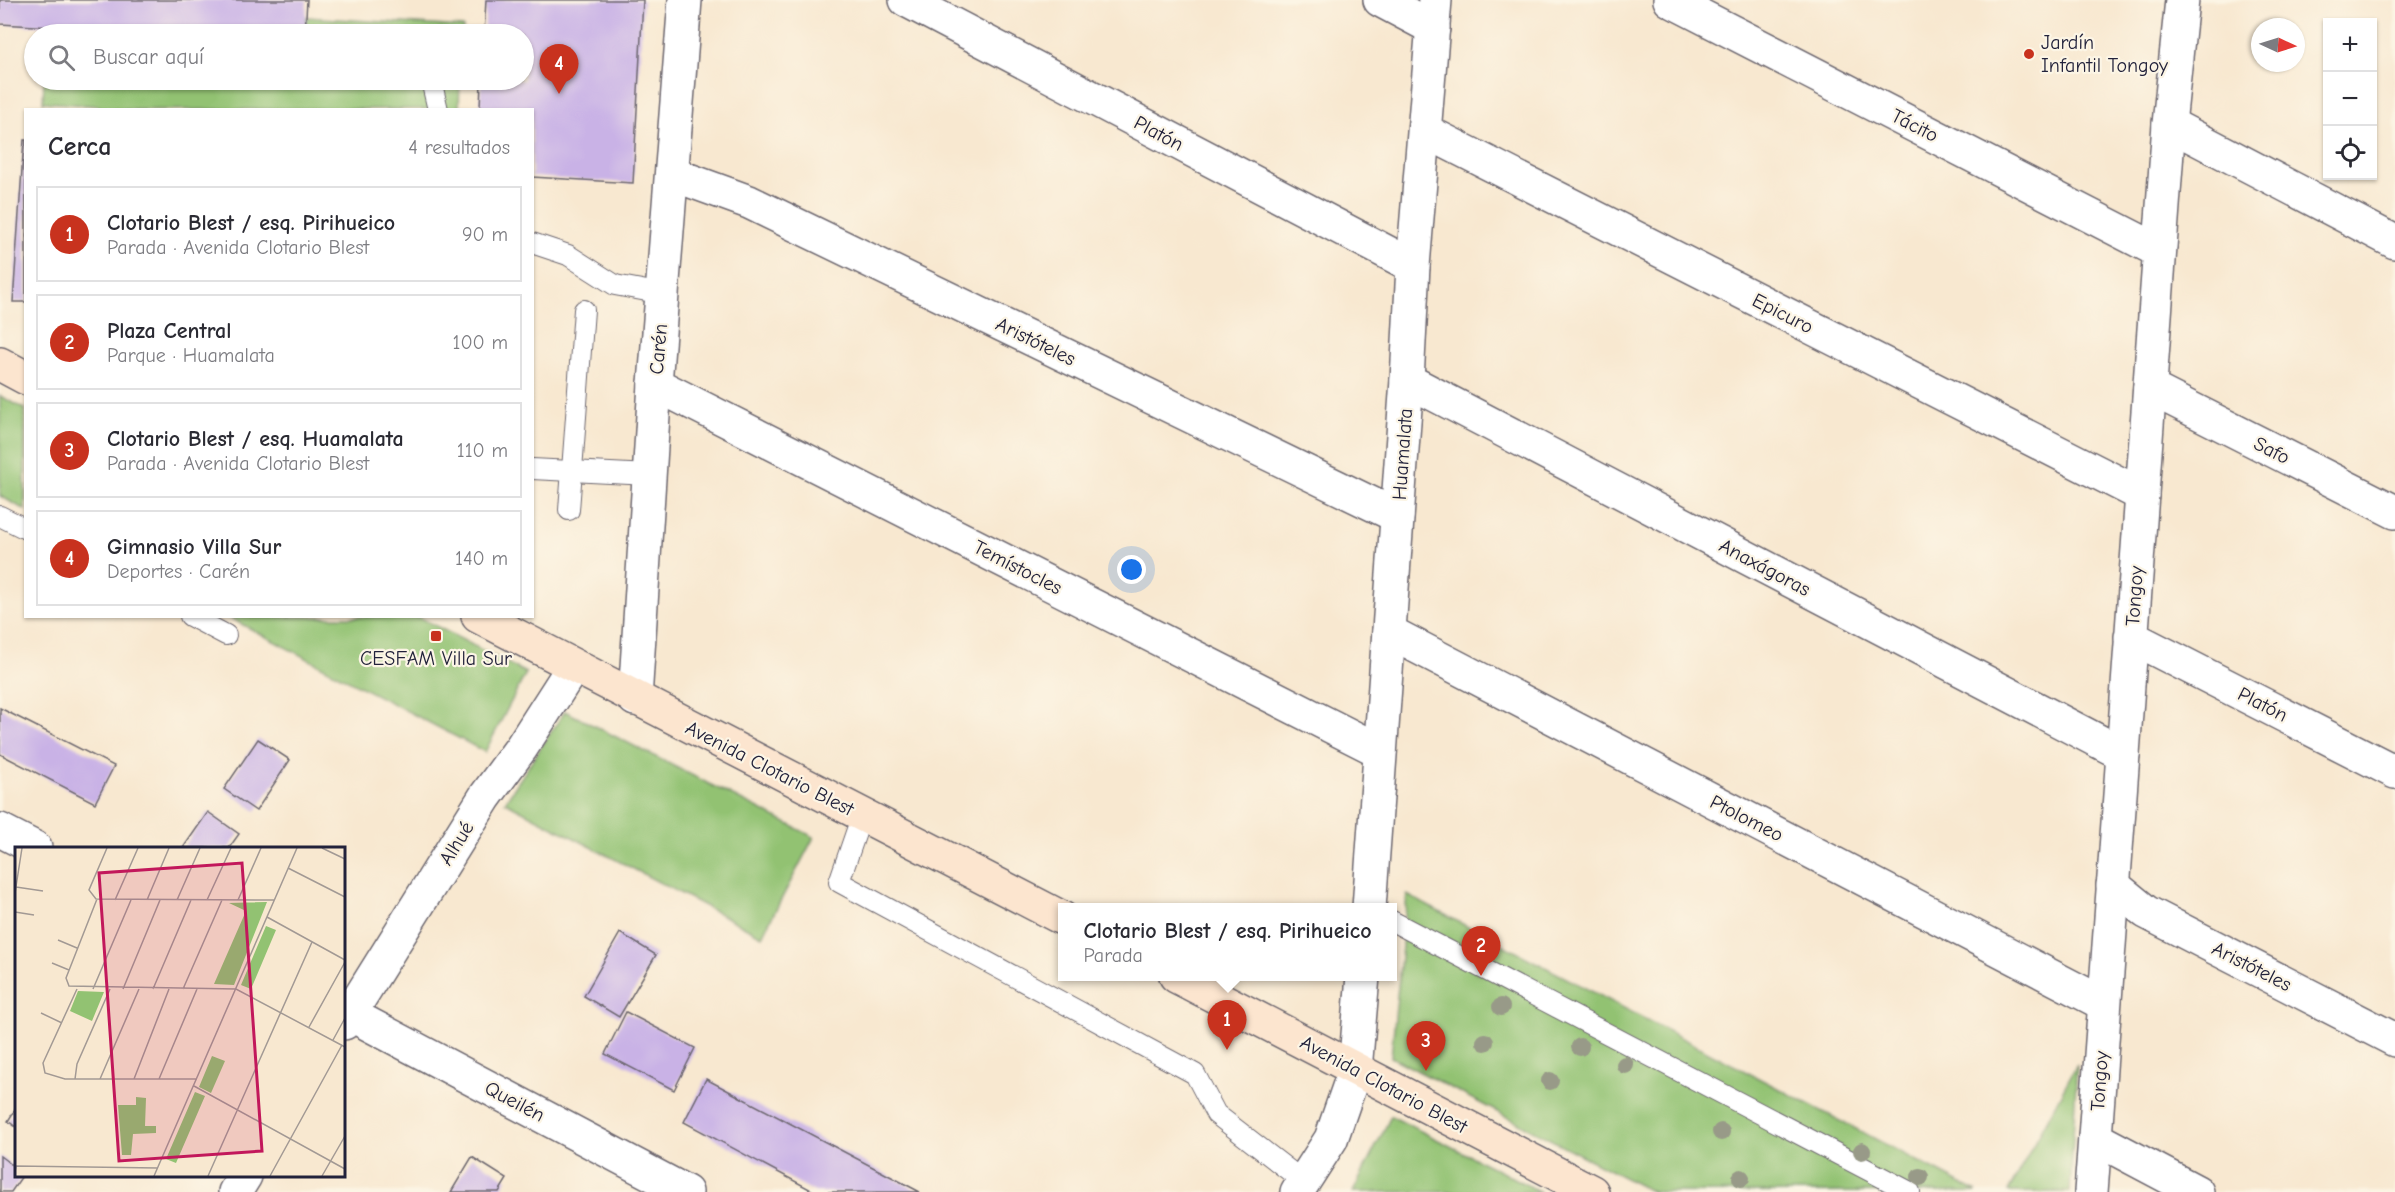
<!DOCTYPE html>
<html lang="es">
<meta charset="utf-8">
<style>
body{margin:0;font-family:"Comic Neue",sans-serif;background:#f2f2f3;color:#2b2b33}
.controls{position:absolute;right:18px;top:18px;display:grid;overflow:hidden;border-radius:0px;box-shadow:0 2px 4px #0004}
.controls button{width:54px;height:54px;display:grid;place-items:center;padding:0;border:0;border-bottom:2px solid #e1e1e2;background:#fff;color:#2b2b33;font:30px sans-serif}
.compass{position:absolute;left:2251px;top:18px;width:54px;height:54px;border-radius:50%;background:#fff;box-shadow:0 2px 4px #0004;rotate:94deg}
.you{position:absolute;left:1132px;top:570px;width:21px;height:21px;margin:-15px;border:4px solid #fff;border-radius:50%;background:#1a73e8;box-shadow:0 0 0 9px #1a73e833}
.badge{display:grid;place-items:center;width:39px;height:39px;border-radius:50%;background:#c8321e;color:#fff;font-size:20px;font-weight:700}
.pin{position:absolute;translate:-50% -50px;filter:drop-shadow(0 2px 3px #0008)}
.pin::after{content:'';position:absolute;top:32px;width:21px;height:18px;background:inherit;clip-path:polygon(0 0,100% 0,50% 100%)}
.popup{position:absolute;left:1058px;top:903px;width:339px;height:78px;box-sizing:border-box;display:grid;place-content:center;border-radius:0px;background:#fff;filter:drop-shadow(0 2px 4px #0005);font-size:20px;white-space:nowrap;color:#7c7c81}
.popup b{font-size:22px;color:#2b2b33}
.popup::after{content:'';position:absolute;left:50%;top:100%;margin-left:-12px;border:12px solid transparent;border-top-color:#fff}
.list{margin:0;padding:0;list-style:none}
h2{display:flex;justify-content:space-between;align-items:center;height:78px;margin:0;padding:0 24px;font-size:26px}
h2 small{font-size:20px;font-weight:400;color:#7c7c81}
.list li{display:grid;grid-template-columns:39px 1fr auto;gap:18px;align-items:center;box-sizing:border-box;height:96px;margin:0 12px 12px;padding:0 12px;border:2px solid #e1e1e2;border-radius:0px}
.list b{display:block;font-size:22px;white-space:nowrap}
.list p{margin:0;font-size:20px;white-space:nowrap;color:#7c7c81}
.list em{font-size:20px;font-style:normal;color:#7c7c81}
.icon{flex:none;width:33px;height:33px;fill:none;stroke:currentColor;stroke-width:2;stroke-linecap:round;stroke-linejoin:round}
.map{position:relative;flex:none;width:2395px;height:1192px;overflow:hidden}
.search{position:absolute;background:#fff;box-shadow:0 2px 4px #0004;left:24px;top:24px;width:510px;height:66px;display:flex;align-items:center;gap:15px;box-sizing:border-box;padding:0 21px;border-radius:33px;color:#7c7c81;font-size:22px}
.panel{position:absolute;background:#fff;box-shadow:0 2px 4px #0004;left:24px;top:108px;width:510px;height:510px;border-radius:0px}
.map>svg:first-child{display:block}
</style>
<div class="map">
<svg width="2395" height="1192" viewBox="0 0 2395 1192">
<rect width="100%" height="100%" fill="#fcf5e5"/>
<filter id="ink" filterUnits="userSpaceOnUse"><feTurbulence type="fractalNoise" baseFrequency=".0167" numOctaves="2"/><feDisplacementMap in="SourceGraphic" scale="12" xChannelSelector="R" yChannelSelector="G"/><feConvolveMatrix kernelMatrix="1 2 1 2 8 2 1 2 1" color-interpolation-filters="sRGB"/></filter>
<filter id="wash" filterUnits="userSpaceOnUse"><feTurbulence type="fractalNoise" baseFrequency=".008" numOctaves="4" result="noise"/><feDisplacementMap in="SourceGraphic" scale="24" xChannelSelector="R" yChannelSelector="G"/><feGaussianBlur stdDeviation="1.35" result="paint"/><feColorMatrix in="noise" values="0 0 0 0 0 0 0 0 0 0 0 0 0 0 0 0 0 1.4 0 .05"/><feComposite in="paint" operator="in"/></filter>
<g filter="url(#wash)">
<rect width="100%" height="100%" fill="#f8e8d0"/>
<g fill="#92c272" stroke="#5a7256" stroke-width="1.5">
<polygon points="306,17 463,27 463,34 305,34"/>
<polygon points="46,27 175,34 46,34"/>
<polygon points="44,80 460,80 459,109 100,110 99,106 43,102"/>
<polygon points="0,396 25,409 25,510 0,496"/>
<polygon points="228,617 419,617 526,673 485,752"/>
<polygon points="565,711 814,837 762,936 505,802"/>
<polygon points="1407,895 1977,1192 1652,1192 1391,1057"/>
<polygon points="2077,1064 2070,1192 2008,1192"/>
<polygon points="1391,1116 1541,1192 1353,1192"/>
</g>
<g id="blocks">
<g fill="#c9b2e6">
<polygon points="0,0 307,0 305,34 178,34 0,24"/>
<polygon points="486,0 643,0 633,183 532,177 532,110 480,110 481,80 524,80 524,34 484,34"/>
<polygon points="24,140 26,140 26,302 13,302"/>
<polygon points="0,708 114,766 95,803 0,754"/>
<polygon points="258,739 290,760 256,811 224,789"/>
<polygon points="208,812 239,834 229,848 183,848"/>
<polygon points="620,933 656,955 619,1017 584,996"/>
<polygon points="626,1012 695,1048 674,1090 605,1054"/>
<polygon points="706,1079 920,1192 815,1192 684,1122"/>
<polygon points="16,1108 16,1127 8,1121"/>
<polygon points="0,1156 16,1168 16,1176 22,1176 11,1192 0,1192"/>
<polygon points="472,1157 507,1179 499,1192 451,1192"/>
</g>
</g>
</g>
<g filter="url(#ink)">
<use href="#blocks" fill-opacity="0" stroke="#6d676f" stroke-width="1.5"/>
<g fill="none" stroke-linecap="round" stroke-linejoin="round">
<g stroke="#6d676f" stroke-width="22">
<g id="service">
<polyline points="431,80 438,110"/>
<polyline points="532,243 568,255 615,285 663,294"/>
<polyline points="532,469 649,475"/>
<polyline points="569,510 584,310"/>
<polyline points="0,516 26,529"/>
<polyline points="190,616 226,635"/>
<polyline points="862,815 839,882 1195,1074 1216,1114 1304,1182"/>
<polyline points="1392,921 1910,1192"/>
</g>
</g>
<g stroke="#6d676f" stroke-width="36">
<g id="minor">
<polyline points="906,0 1413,266"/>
<polyline points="1380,0 1433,28"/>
<polyline points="1670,0 2159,251"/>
<polyline points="2169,124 2395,242"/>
<polyline points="1425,131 2142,495"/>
<polyline points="672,174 749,202 1397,516"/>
<polyline points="1407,380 2123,754"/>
<polyline points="655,384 1380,751"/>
<polyline points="2150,388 2395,512"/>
<polyline points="1389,632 2104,1004"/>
<polyline points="2131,637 2395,772"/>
<polyline points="635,699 655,384 685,0"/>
<polyline points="0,830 35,848"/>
<polyline points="2113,885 2146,912 2395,1040"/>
<polyline points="1369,908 1407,380 1413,266 1435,0"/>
<polyline points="344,1011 686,1192"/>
<polyline points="344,1023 485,797 521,748 573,667"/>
<polyline points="2095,1138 2197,1192"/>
<polyline points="235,1192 245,1176"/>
<polyline points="1297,1192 1331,1139 1355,1070 1363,976"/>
<polyline points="2091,1192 2169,124 2182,0"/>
</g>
</g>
<g stroke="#6d676f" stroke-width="36">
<g id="secondary">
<polyline points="0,364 26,378"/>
<polyline points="478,616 1062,918"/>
<polyline points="1176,976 1592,1192"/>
</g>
</g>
<use href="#service" stroke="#fff" stroke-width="20"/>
<use href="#minor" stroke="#fff" stroke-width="33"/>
<use href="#secondary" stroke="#fce5cf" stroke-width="33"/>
</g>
<g fill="#989a88">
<circle cx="1501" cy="1007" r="9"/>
<circle cx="1485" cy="1042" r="9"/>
<circle cx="1580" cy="1047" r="9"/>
<circle cx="1625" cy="1065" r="9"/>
<circle cx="1550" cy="1081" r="9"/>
<circle cx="1721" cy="1132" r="9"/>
<circle cx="1862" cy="1151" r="9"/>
<circle cx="1920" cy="1177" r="9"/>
<circle cx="1741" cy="1178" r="9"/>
</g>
</g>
<g fill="#c8321e" stroke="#fcf5e5" stroke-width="2">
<circle cx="2029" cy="54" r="6"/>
<rect x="430" y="630" width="12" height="12" rx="3"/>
</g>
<g text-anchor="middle" stroke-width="4.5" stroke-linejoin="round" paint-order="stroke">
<g font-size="20" fill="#22223b" stroke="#fcf5e5" text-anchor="start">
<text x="2041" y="49">Jardín<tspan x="2041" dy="23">Infantil Tongoy</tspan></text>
<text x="436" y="665" text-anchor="middle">CESFAM Villa Sur</text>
</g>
<g font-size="20" fill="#22223b" stroke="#fcf5e5">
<text transform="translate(1915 125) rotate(27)" y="7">Tácito</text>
<text transform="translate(1159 133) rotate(28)" y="7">Platón</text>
<text transform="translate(1783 313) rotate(27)" y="7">Epicuro</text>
<text transform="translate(1036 341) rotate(26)" y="7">Aristóteles</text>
<text transform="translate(658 349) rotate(-85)" y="7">Carén</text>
<text transform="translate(2272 450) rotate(27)" y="7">Safo</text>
<text transform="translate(1402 454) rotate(-86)" y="7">Huamalata</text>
<text transform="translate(1018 567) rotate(27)" y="7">Temístocles</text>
<text transform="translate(1765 567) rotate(28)" y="7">Anaxágoras</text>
<text transform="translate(2134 596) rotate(-86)" y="7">Tongoy</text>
<text transform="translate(2263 704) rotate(27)" y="7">Platón</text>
<text transform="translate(770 768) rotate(27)" y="7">Avenida Clotario Blest</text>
<text transform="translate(1747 818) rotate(27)" y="7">Ptolomeo</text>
<text transform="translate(456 843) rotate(-58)" y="7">Alhué</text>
<text transform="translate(2252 966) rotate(27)" y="7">Aristóteles</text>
<text transform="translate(2099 1081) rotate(-86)" y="7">Tongoy</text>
<text transform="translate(1384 1084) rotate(28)" y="7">Avenida Clotario Blest</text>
<text transform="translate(515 1101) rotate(28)" y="7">Queilén</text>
</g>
</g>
<g transform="translate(15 847)">
<rect width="330" height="330" fill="#f8e8d0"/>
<path d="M252,55L219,138L199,137L231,64L214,56ZM251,79L261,83L236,142L226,138ZM63,144L89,145L77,174L55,164ZM197,209L210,214L196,246L184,240ZM180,245L190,249L161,316L151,312ZM121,250L131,251L130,279H141V286L118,287L116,308H107L103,258H121Z" fill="#92c272"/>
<path fill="none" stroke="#a29994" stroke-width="1.5" d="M92,1L74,43L81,52L259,53M307,1L330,12M273,21L330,50M1,40L28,44M0,46L7,1M82,52L51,131L54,139L221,142L330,200M100,53L123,1M132,53L154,1M162,53L185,1M192,53L216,1M223,53L246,1M0,65L19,68M252,70L330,113M43,93L62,101M37,116L54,123M62,142L28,216L30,226L50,232H182M78,142L116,53M108,142L145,53M138,142L176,53M168,142L207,53M26,166L47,176M294,180L330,115M318,193L330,171M60,232L62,217L95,142M85,232L124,142M119,232L154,142M144,232L182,142M179,239L330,322M0,324L1,319L143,321M139,329L282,1M193,329L297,95M255,329L327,198M307,329L330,289"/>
<path fill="#c2185b" fill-opacity="0.15" stroke="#c2185b" stroke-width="3" d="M227,16L247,304L104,314L84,26Z"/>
<rect width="330" height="330" fill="none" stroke="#22223b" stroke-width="3"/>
</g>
</svg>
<div class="controls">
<button>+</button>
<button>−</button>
<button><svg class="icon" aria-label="locate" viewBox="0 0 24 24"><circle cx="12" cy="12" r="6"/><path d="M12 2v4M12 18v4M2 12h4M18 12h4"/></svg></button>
</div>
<svg class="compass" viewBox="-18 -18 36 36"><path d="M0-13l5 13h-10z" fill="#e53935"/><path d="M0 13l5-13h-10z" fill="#7c7c81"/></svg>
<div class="you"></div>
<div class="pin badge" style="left:1227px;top:1050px">1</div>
<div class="popup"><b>Clotario Blest / esq. Pirihueico</b>Parada</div>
<div class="pin badge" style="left:1481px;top:976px">2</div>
<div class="pin badge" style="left:1426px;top:1071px">3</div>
<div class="pin badge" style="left:559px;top:94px">4</div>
<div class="search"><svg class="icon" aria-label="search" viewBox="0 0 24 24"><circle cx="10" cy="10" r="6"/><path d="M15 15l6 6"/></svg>Buscar aquí</div>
<section class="panel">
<h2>Cerca<small>4 resultados</small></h2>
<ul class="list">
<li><span class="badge">1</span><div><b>Clotario Blest / esq. Pirihueico</b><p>Parada · Avenida Clotario Blest</p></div><em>90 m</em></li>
<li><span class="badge">2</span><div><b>Plaza Central</b><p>Parque · Huamalata</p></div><em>100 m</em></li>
<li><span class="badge">3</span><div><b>Clotario Blest / esq. Huamalata</b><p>Parada · Avenida Clotario Blest</p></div><em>110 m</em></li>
<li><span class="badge">4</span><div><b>Gimnasio Villa Sur</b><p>Deportes · Carén</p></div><em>140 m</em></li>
</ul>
</section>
</div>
